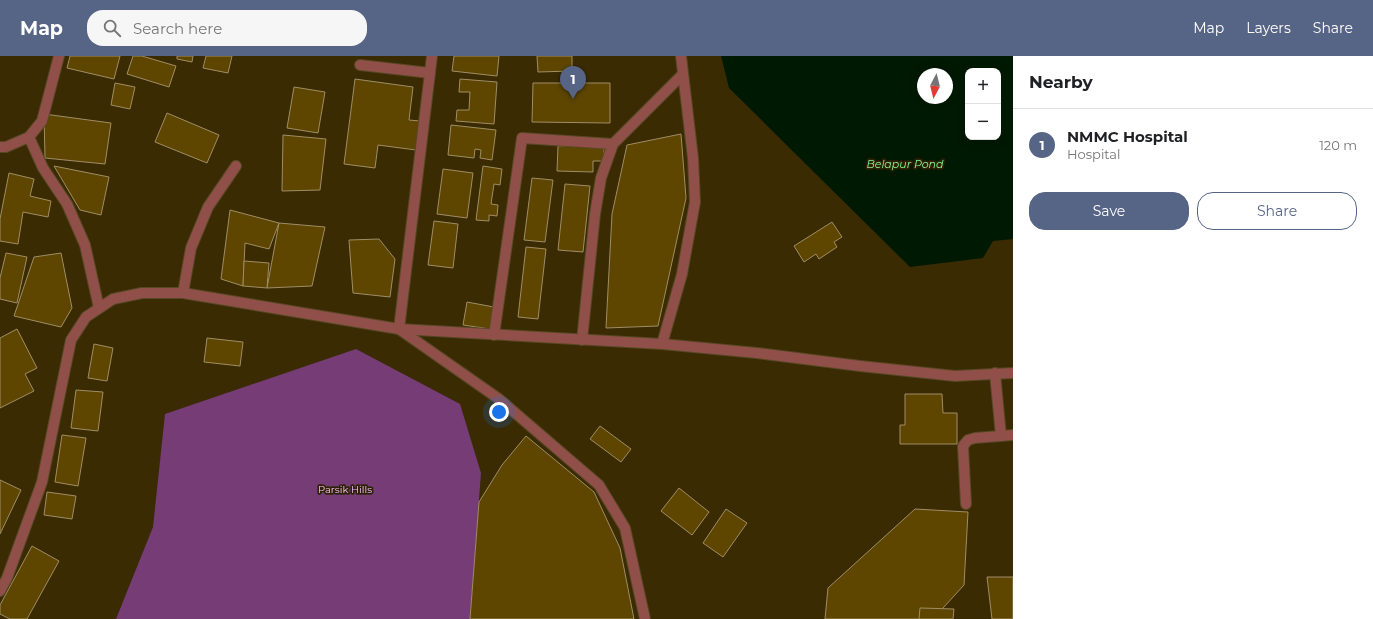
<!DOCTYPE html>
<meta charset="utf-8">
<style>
body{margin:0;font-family:Montserrat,sans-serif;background:#f6f6f6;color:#202124}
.controls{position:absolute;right:12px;top:12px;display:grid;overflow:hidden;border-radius:8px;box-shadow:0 2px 10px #0003}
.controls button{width:36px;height:36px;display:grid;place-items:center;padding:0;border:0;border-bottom:1px solid #e0e0e0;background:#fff;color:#202124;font:20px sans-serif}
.compass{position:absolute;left:917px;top:12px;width:36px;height:36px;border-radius:50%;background:#fff;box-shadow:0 2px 10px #0003;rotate:187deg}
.you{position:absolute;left:499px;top:356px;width:14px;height:14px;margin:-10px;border:3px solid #fff;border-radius:50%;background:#1a73e8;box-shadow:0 0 0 6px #1a73e833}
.badge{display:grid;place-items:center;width:26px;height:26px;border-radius:50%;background:#566486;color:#fff;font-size:13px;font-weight:700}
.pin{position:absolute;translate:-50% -33px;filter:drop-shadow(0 1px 2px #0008)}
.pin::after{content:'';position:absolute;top:21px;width:14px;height:12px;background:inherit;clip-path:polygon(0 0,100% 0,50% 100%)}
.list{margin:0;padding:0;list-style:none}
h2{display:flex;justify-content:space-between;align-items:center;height:52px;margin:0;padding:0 16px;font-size:17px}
h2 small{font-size:13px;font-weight:400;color:#757577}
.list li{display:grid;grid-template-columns:26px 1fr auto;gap:12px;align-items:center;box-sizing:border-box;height:72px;padding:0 16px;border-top:1px solid #e0e0e0}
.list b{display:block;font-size:15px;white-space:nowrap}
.list p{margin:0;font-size:13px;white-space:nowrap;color:#757577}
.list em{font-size:13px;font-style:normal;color:#757577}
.actions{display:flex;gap:8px;padding:12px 16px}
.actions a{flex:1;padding:9px 0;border:1px solid #566486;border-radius:16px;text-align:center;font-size:14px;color:#566486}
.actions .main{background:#566486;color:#fff}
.icon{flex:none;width:22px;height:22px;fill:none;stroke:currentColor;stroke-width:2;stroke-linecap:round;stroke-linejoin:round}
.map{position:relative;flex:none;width:1013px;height:563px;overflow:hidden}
header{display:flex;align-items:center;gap:24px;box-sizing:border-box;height:56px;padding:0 20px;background:#566486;color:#fff}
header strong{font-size:19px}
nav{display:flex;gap:22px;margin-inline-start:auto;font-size:14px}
.search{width:280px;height:36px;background:#f6f6f6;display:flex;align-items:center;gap:10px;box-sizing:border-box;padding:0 14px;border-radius:16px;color:#757577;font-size:15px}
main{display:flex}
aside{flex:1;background:#fff}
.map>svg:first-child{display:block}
</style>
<header>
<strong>Map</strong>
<div class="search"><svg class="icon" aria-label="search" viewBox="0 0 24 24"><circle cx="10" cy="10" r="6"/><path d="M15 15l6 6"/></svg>Search here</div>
<nav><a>Map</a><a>Layers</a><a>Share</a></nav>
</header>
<main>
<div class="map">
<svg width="1013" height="563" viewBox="0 0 1013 563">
<rect width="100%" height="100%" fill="#3a2b03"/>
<polygon fill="#753c76" points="356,293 460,348 481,417 470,563 116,563 153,471 165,358"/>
<path fill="#001903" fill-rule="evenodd" d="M721,0H1013V183L993,185L983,202L910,211L729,32ZM968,15H998V81H968ZM923,18H947V42H923Z"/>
<g fill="#5e4601" stroke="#9f8d66">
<polygon points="70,0 120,0 114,23 67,12"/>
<polygon points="133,0 142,0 176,10 169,31 127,18"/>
<polygon points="177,0 193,0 192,6 177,3"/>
<polygon points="206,0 232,0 228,17 203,12"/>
<polygon points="454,0 499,0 497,20 452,15"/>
<polygon points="537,0 572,0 572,15 538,16"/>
<polygon points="355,23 413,31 409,64 420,65 416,94 378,89 375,112 344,108"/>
<polygon points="460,23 497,26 494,68 456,65 457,54 469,54 470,36 459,36"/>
<polygon points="115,27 135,31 130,53 111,49"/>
<polygon points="533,27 610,27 610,67 532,66"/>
<polygon points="294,31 325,36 318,77 287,72"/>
<polygon points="167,57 219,79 207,107 155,86"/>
<polygon points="44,58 111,67 105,108 45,102"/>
<polygon points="451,69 496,74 492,104 480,102 481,94 475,93 474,102 448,99"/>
<polygon points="681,78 686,142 658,270 606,272 612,158 627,89"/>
<polygon points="283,79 326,83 320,134 282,135"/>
<polygon points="558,90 604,90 604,105 593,105 593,116 557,115"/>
<polygon points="54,110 109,121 101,159 80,154"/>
<polygon points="483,110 502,113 500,129 494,128 491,148 498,149 497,160 489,159 489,165 476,164"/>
<polygon points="443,113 473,117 467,162 437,158"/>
<polygon points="9,117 34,123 30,140 51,145 48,161 23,156 18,188 0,185 0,163"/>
<polygon points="532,122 553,124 545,186 524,184"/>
<polygon points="565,128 590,130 583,196 558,194"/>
<polygon points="230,154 279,167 269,193 245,187 243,230 221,223"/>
<polygon points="434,165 458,168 453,212 428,209"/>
<polygon points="832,166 842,181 834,186 837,191 819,203 816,198 804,206 794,190"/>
<polygon points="279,167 325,171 312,230 267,232"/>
<polygon points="379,183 395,203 390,241 353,237 349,184"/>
<polygon points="526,191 546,193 538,263 518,261"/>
<polygon points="6,197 27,201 17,247 0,243 0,222"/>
<polygon points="61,197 72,252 61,271 14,260 34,201"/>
<polygon points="244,205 269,207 267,232 243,230"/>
<polygon points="467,246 494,251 490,273 463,269"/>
<polygon points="17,273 37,312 25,318 34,335 0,352 0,282"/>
<polygon points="207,282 243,286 240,310 204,306"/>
<polygon points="94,288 113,292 107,325 88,322"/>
<polygon points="76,334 103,336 98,375 71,372"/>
<polygon points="905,338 942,338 943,357 957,357 957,388 900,388 900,369 905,369"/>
<polygon points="600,370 631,393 621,406 590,383"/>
<polygon points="62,379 86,382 78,430 55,426"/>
<polygon points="526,380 594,436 620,492 634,563 470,563 479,446 502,409"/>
<polygon points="0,424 21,434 0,478"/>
<polygon points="679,432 709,456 692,479 661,455"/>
<polygon points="47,436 76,440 72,463 44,459"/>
<polygon points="726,453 747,467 723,501 703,487"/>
<polygon points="915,453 968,456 964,529 933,563 825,563 828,532"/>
<polygon points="32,490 59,505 27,563 10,563 0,558 0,549"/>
<polygon points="987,521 1013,521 1013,563 992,563"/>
<polygon points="920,552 954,553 953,563 919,563"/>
</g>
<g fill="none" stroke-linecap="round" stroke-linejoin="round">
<g stroke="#564823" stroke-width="12">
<g id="minor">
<polyline points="360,9 430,17"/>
<polyline points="29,81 43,112 67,148 85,189 99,252"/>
<polyline points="0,91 6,91 29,81 42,65 59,0"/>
<polyline points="183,237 191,192 208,151 236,110"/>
<polyline points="399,273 499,343 599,429 625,472 645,563"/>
<polyline points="399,273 432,0"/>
<polyline points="494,279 522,82 613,88"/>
<polyline points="582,284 595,158 601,122 613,88 683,18"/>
<polyline points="662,288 682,218 695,146 693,102 681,0"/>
<polyline points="995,317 1001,380"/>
<polyline points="966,448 963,390 968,384 975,382 1013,379"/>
<polyline points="0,535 7,522 42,426 71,284 86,261 113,243 142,237 183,237 399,273 662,288 757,297 860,310 955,320 1013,317"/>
</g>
</g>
<use href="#minor" stroke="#904f49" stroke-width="10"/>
</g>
<g text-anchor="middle" stroke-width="3.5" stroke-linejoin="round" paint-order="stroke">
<g font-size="10" fill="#fcc1fd" stroke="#2d2205">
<text x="345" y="437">Parsik Hills</text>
</g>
<g font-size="11" font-style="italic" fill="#87f592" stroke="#2d2205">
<text x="905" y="112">Belapur Pond</text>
</g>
</g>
</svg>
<div class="controls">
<button>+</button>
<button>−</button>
</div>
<svg class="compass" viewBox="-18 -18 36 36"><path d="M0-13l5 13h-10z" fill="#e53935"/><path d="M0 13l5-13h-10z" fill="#757577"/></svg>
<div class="you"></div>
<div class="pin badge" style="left:573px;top:43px">1</div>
</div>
<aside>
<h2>Nearby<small></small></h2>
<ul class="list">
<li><span class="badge">1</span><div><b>NMMC Hospital</b><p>Hospital</p></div><em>120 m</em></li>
</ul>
<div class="actions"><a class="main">Save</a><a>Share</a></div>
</aside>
</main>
